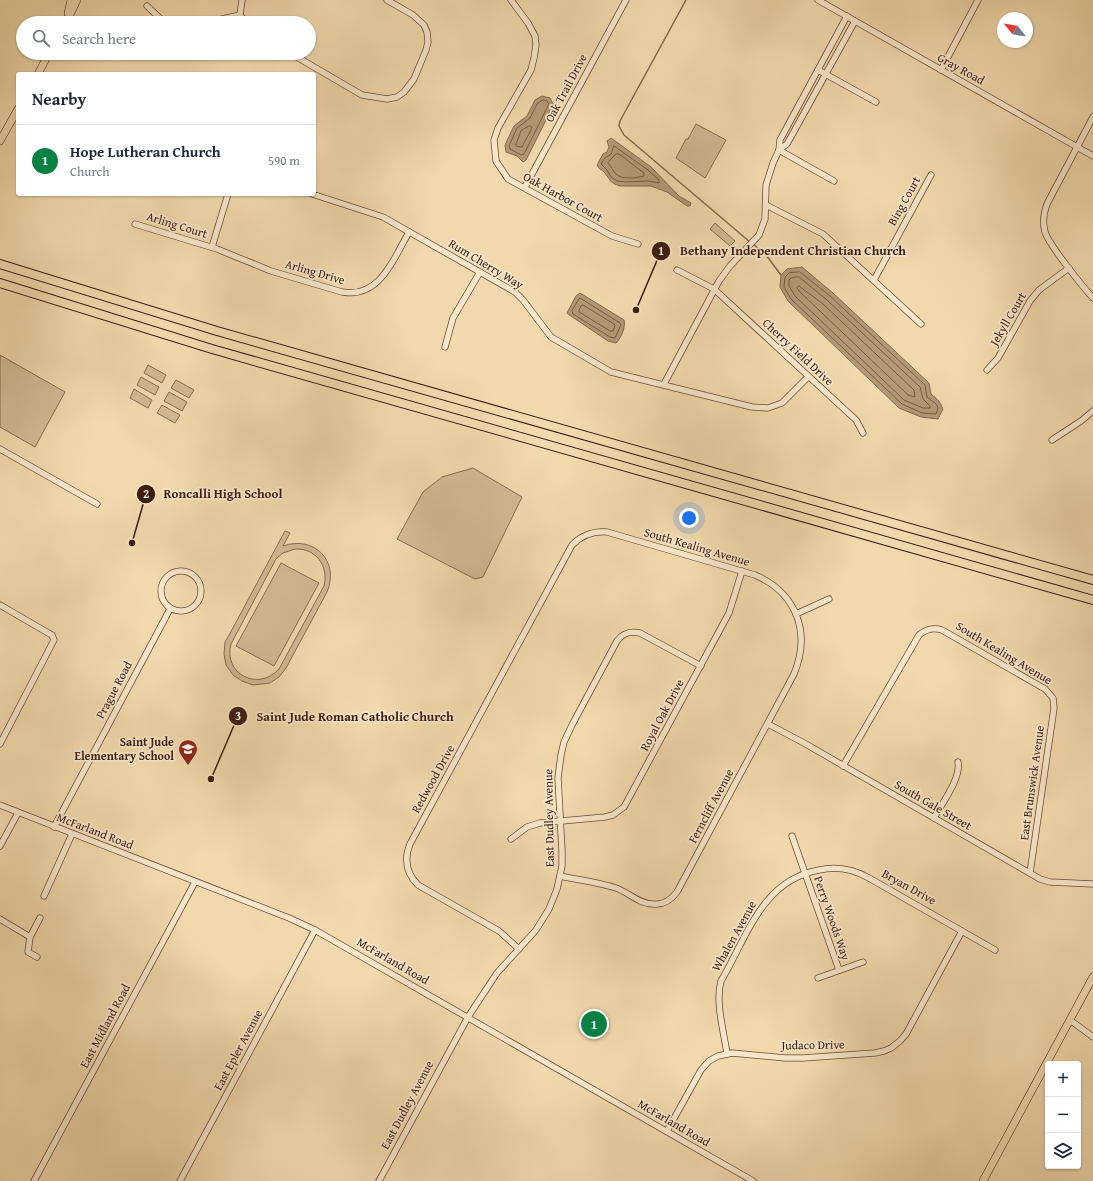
<!DOCTYPE html>
<meta charset="utf-8">
<style>
body{margin:0;font-family:"Gentium Book Plus",serif;background:#f2f2f3;color:#1f2937}
.controls{position:absolute;right:12px;bottom:12px;display:grid;overflow:hidden;border-radius:4px;box-shadow:0 1px 3px #0004}
.controls button{width:36px;height:36px;display:grid;place-items:center;padding:0;border:0;border-bottom:1px solid #e0e1e3;background:#fff;color:#1f2937;font:20px sans-serif}
.compass{position:absolute;left:997px;top:12px;width:36px;height:36px;border-radius:50%;background:#fff;box-shadow:0 1px 3px #0004;rotate:300deg}
.you{position:absolute;left:689px;top:518px;width:14px;height:14px;margin:-10px;border:3px solid #fff;border-radius:50%;background:#1a73e8;box-shadow:0 0 0 6px #1a73e833}
.badge{display:grid;place-items:center;width:26px;height:26px;border-radius:50%;background:#0b8043;color:#fff;font-size:13px;font-weight:700}
.pin{position:absolute;translate:-50% -50%;border:2px solid #fff;box-shadow:0 1px 4px #0006}
.list{margin:0;padding:0;list-style:none}
h2{display:flex;justify-content:space-between;align-items:center;height:52px;margin:0;padding:0 16px;font-size:17px}
h2 small{font-size:13px;font-weight:400;color:#747a83}
.list li{display:grid;grid-template-columns:26px 1fr auto;gap:12px;align-items:center;box-sizing:border-box;height:72px;padding:0 16px;border-top:1px solid #e0e1e3}
.list b{display:block;font-size:15px;white-space:nowrap}
.list p{margin:0;font-size:13px;white-space:nowrap;color:#747a83}
.list em{font-size:13px;font-style:normal;color:#747a83}
.icon{flex:none;width:22px;height:22px;fill:none;stroke:currentColor;stroke-width:2;stroke-linecap:round;stroke-linejoin:round}
.map{position:relative;flex:none;width:1093px;height:1181px;overflow:hidden}
.search{position:absolute;background:#fff;box-shadow:0 1px 3px #0004;left:16px;top:16px;width:300px;height:44px;display:flex;align-items:center;gap:10px;box-sizing:border-box;padding:0 14px;border-radius:22px;color:#747a83;font-size:15px}
.panel{position:absolute;background:#fff;box-shadow:0 1px 3px #0004;left:16px;top:72px;width:300px;height:124px;border-radius:4px}
.map>svg:first-child{display:block}
</style>
<div class="map">
<svg width="1093" height="1181" viewBox="0 0 1093 1181">
<rect width="100%" height="100%" fill="#f2d9ad"/>
<filter id="stains"><feTurbulence type="fractalNoise" baseFrequency=".005" numOctaves="4"/><feColorMatrix values="0 0 0 0 .2 0 0 0 0 .09 0 0 0 0 .02 0 0 0 .5 -.17"/></filter>
<radialGradient id="worn" r=".72"><stop offset=".6" stop-color="#630" stop-opacity="0"/><stop offset="1" stop-color="#630" stop-opacity=".3"/></radialGradient>
<g fill="#d3b992" stroke="#886a50" fill-rule="evenodd">
<polygon points="696,124 726,140 705,178 676,158 686,139 688,139"/>
<polygon points="715,223 735,241 730,246 710,229"/>
<polygon points="0,355 65,392 35,447 0,427"/>
<polygon points="148,365 166,375 162,383 144,373"/>
<polygon points="141,377 159,387 155,395 137,385"/>
<polygon points="176,380 194,390 189,398 171,388"/>
<polygon points="134,389 152,400 148,408 130,398"/>
<polygon points="169,392 187,402 182,411 164,401"/>
<polygon points="162,405 180,415 175,423 157,413"/>
<polygon points="473,468 522,497 483,577 475,579 397,539 423,492 442,477"/>
<path d="M285,531L290,533L283,546C314,535 340,561 327,592L286,668L279,677L270,683L253,685L242,681L233,675L226,665L224,654L225,642L228,637ZM295,549C316,548 329,566 324,586L279,669C258,692 223,674 231,644L276,559L283,553Z"/>
<polygon points="281,563 319,583 274,666 236,646"/>
</g>
<g fill="#b49977" stroke="#84674d">
<polygon points="542,96 550,98 553,104 546,120 526,160 523,162 517,156 506,152 505,145 514,126 527,116 535,100"/>
<path d="M611,138L651,167L679,196L691,203L690,206H687L667,192L651,186H620C608,182 611,180 604,172C601,169 599,169 597,165L603,154L607,152L609,147L607,141Z"/>
<polygon points="802,267 833,293 929,383 931,394 939,401 943,409 938,419 921,417 899,408 788,301 780,287 781,275 787,269"/>
<path d="M580,293L624,320C626,327 621,338 616,343L608,341L568,314L567,313L576,296Z"/>
</g>
<g fill="none" stroke-linecap="round" stroke-linejoin="round">
<g stroke="#785a42" stroke-width="1">
<polygon points="543,100 547,101 549,104 524,154 521,155 510,149 509,146 517,128 530,118 537,104"/>
<polygon points="529,126 531,126 532,128 522,147 520,147 516,146 516,144 521,131"/>
<polygon points="614,146 648,170 659,180 659,183 648,181 625,182 617,181 611,177 607,170 601,164 605,158 611,154"/>
<path d="M616,154H619L644,173V176C637,178 621,180 616,174C613,171 611,166 608,163Z"/>
<polygon points="800,272 830,296 925,385 927,397 936,404 938,408 936,414 922,413 902,404 791,299 784,287 785,277 789,273"/>
<polygon points="799,277 827,300 920,387 923,399 930,406 930,408 923,408 904,400 795,296 789,286 789,280 791,278"/>
<polygon points="799,286 823,304 914,390 915,397 908,395 800,292 797,288"/>
<polygon points="580,298 620,323 621,325 615,338 610,337 573,314 572,311"/>
<polygon points="583,305 614,324 615,326 613,331 610,331 579,312 579,310 581,306"/>
</g>
<g stroke="#84674d" stroke-width="1.5">
<polyline points="686,0 620,121 619,126 624,135 750,242"/>
<polyline points="753,244 766,255 781,275"/>
</g>
<g stroke="#6a4b35" stroke-width="7">
<g id="minor">
<polyline points="511,0 528,23 535,36 536,45 534,58 531,70 498,128 494,140 496,161 508,179 612,236 638,244"/>
<polyline points="818,0 1093,156"/>
<polyline points="147,6 165,23"/>
<polyline points="240,15 242,0"/>
<polyline points="240,15 247,23"/>
<polyline points="847,16 780,140 779,150 787,144 855,21"/>
<polyline points="204,23 240,15"/>
<polyline points="290,53 362,95 387,99 397,97 404,92 414,79 426,50 428,42 427,32 424,25 413,15 387,0"/>
<polyline points="818,70 876,102"/>
<polyline points="941,70 978,0"/>
<path d="M1093,117L1048,202C1044,211 1042,221 1045,232C1049,245 1083,287 1093,298"/>
<polyline points="525,187 626,0"/>
<polyline points="312,194 383,217 515,292 523,300 551,337 611,372 752,407 768,408 782,403 808,377"/>
<polyline points="766,205 823,234 921,324"/>
<path d="M135,224L217,249L271,271L342,292C380,299 394,258 409,232"/>
<polyline points="212,247 228,194"/>
<polyline points="677,270 714,289 856,420 863,433"/>
<polyline points="874,280 931,175"/>
<polyline points="445,347 453,318 480,272"/>
<polyline points="987,370 998,358 1030,301 1039,290 1069,268"/>
<polyline points="664,384 719,281 730,266 759,235 765,219 766,185 773,163 779,150 834,181"/>
<polyline points="1052,440 1081,421 1093,411"/>
<polyline points="0,449 97,504"/>
<circle cx="181" cy="591" r="20"/>
<polyline points="0,605 50,634 52,635 54,640 0,744"/>
<polyline points="796,614 829,599"/>
<polyline points="768,724 804,743 1040,879 1050,882 1093,884"/>
<path d="M843,766L919,635C926,629 933,627 942,630L1045,689L1053,698L1054,708L1030,873"/>
<polyline points="0,805 289,918 315,930 753,1181"/>
<path d="M934,818C942,803 961,779 958,762"/>
<polyline points="54,827 161,626 170,609 168,606"/>
<polyline points="792,836 839,970"/>
<polyline points="511,839 527,827 540,823 605,817 613,815 624,807 729,613 742,571"/>
<polyline points="0,846 18,813"/>
<polyline points="44,896 72,834"/>
<polyline points="0,919 30,937"/>
<path d="M519,949L499,931L418,885C406,873 404,859 410,844L572,545C582,535 593,531 607,532L755,575C797,593 811,633 794,674L677,892C671,900 663,905 653,904C639,904 628,892 616,888C598,882 579,880 560,876"/>
<polyline points="37,957 28,952 30,937 40,918"/>
<polyline points="818,978 863,962"/>
<polyline points="1070,1020 1093,1037"/>
<path d="M727,1054C724,1032 715,1002 721,981C747,937 762,880 819,870C836,866 853,869 869,878L995,950"/>
<polyline points="667,1131 701,1070 709,1061 718,1056 732,1053 785,1058 803,1058 875,1053 884,1051 891,1048 900,1041 906,1034 962,931"/>
<polyline points="34,1181 195,882"/>
<polyline points="180,1181 315,930"/>
<path d="M379,1181L468,1017L497,973L536,930L549,909L557,889L562,866V851L558,778L561,755L564,742L572,725L617,641C623,633 630,631 640,633L701,666"/>
</g>
</g>
<g stroke="#3d1c0d" stroke-width="8">
<g id="major">
<polyline points="68,13 71,0"/>
<polyline points="66,23 77,0"/>
<polyline points="38,74 49,53"/>
<polyline points="0,141 18,109"/>
<polyline points="983,1181 1093,977"/>
</g>
</g>
<g stroke="#3d1c0d" stroke-width="10">
<g id="highway">
<polyline points="0,264 217,331 1093,580"/>
<polyline points="0,283 212,349 1093,600"/>
</g>
</g>
<use href="#minor" stroke="#f7e6ca" stroke-width="5.5"/>
<use href="#major" stroke="#f2d9ad" stroke-width="7"/>
<use href="#highway" stroke="#f2d9ad" stroke-width="8"/>
</g>
<defs>
<g id="school-pin" transform="scale(1)"><path d="M0 17L-7.5 6A9.5 9.5 0 1 1 7.5 6Z" fill="#8f2418" stroke="#f7e6ca"/><path d="M0-5L7-2L0 1L-7-2ZM-4 1L0 2.5L4 1V4Q0 6-4 4Z" fill="#fff"/></g>
</defs>
<g fill-rule="evenodd">
<use href="#school-pin" x="188" y="749"/>
</g>
<g text-anchor="middle" stroke-width="3.5" stroke-linejoin="round" paint-order="stroke">
<g font-size="12" fill="#3d1c0d" stroke="#f7e6ca">
<text transform="translate(961 69) rotate(29)" y="4">Gray Road</text>
<text transform="translate(566 88) rotate(-62)" y="4">Oak Trail Drive</text>
<text transform="translate(563 197) rotate(29)" y="4">Oak Harbor Court</text>
<text transform="translate(904 201) rotate(-61)" y="4">Bing Court</text>
<text transform="translate(177 225) rotate(17)" y="4">Arling Court</text>
<text transform="translate(486 264) rotate(31)" y="4">Rum Cherry Way</text>
<text transform="translate(315 272) rotate(16)" y="4">Arling Drive</text>
<text transform="translate(1008 319) rotate(-60)" y="4">Jekyll Court</text>
<text transform="translate(798 352) rotate(43)" y="4">Cherry Field Drive</text>
<text transform="translate(697 547) rotate(16)" y="4">South Kealing Avenue</text>
<text transform="translate(1004 653) rotate(31)" y="4">South Kealing Avenue</text>
<text transform="translate(114 690) rotate(-62)" y="4">Prague Road</text>
<text transform="translate(662 715) rotate(-62)" y="4">Royal Oak Drive</text>
<text transform="translate(433 779) rotate(-61)" y="4">Redwood Drive</text>
<text transform="translate(1032 783) rotate(-82)" y="4">East Brunswick Avenue</text>
<text transform="translate(933 805) rotate(30)" y="4">South Gale Street</text>
<text transform="translate(711 806) rotate(-62)" y="4">Ferncliff Avenue</text>
<text transform="translate(549 818) rotate(-91)" y="4">East Dudley Avenue</text>
<text transform="translate(95 831) rotate(21)" y="4">McFarland Road</text>
<text transform="translate(909 887) rotate(29)" y="4">Bryan Drive</text>
<text transform="translate(832 918) rotate(71)" y="4">Perry Woods Way</text>
<text transform="translate(734 936) rotate(-61)" y="4">Whalen Avenue</text>
<text transform="translate(393 961) rotate(30)" y="4">McFarland Road</text>
<text transform="translate(105 1026) rotate(-62)" y="4">East Midland Road</text>
<text transform="translate(813 1045) rotate(-1)" y="4">Judaco Drive</text>
<text transform="translate(238 1050) rotate(-62)" y="4">East Epler Avenue</text>
<text transform="translate(407 1105) rotate(-62)" y="4">East Dudley Avenue</text>
<text transform="translate(674 1123) rotate(30)" y="4">McFarland Road</text>
</g>
<g font-size="12" font-weight="bold" fill="#3d1c0d" stroke="#f7e6ca" text-anchor="end">
<text x="174" y="746">Saint Jude<tspan x="174" dy="14">Elementary School</tspan></text>
</g>
</g>
<path fill="none" stroke="#3d1c0d" stroke-width="1.5" d="M636 310L661 251M132 543L146 494M211 779L238 716"/>
<g fill="#3d1c0d" stroke="#f7e6ca" stroke-width="1.5">
<circle cx="636" cy="310" r="4"/>
<circle cx="132" cy="543" r="4"/>
<circle cx="211" cy="779" r="4"/>
<circle cx="661" cy="251" r="10"/>
<circle cx="146" cy="494" r="10"/>
<circle cx="238" cy="716" r="10"/>
</g>
<g font-size="12" text-anchor="middle" font-weight="bold" fill="#fff">
<text x="661" y="255">1</text>
<text x="146" y="498">2</text>
<text x="238" y="720">3</text>
</g>
<g font-size="13" text-anchor="middle" font-weight="bold" fill="#3d1c0d" stroke="#f7e6ca" stroke-width="3.5" stroke-linejoin="round" paint-order="stroke">
<text x="793" y="255">Bethany Independent Christian Church</text>
<text x="223" y="498">Roncalli High School</text>
<text x="355" y="721">Saint Jude Roman Catholic Church</text>
</g>
<rect width="100%" height="100%" filter="url(#stains)"/>
<rect width="100%" height="100%" fill="url(#worn)"/>
</svg>
<div class="controls">
<button>+</button>
<button>−</button>
<button><svg class="icon" aria-label="layers" viewBox="0 0 24 24"><path d="M12 4l9 5-9 5-9-5zM3 14l9 5 9-5"/></svg></button>
</div>
<svg class="compass" viewBox="-18 -18 36 36"><path d="M0-13l5 13h-10z" fill="#e53935"/><path d="M0 13l5-13h-10z" fill="#747a83"/></svg>
<div class="you"></div>
<div class="pin badge" style="left:594px;top:1024px">1</div>
<div class="search"><svg class="icon" aria-label="search" viewBox="0 0 24 24"><circle cx="10" cy="10" r="6"/><path d="M15 15l6 6"/></svg>Search here</div>
<section class="panel">
<h2>Nearby<small></small></h2>
<ul class="list">
<li><span class="badge">1</span><div><b>Hope Lutheran Church</b><p>Church</p></div><em>590 m</em></li>
</ul>
</section>
</div>
